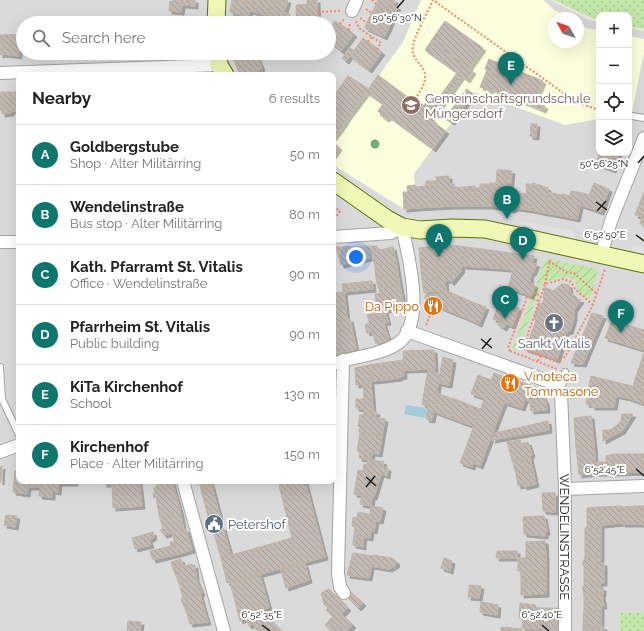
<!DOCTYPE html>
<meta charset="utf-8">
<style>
body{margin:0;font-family:Raleway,sans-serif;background:#f2f2f2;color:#222}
.controls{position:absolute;right:12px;top:12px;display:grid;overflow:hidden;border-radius:8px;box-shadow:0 4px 16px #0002}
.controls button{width:36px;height:36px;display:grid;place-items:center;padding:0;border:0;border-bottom:1px solid #e0e0e0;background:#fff;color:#222;font:20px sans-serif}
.compass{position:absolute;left:548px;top:12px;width:36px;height:36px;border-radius:50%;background:#fff;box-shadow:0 4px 16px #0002;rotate:310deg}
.you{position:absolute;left:356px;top:257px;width:14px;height:14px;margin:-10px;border:3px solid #fff;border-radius:50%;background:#1a73e8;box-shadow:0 0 0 6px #1a73e833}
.badge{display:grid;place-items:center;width:26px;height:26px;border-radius:50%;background:#0f766e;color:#fff;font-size:13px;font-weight:700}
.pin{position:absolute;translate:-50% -33px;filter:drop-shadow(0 1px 2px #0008)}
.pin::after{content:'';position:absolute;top:21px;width:14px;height:12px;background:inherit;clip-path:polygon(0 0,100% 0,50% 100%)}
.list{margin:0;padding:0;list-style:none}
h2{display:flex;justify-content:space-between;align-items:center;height:52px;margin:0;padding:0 16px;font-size:17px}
h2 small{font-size:13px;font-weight:400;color:#767676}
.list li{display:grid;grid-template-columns:26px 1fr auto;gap:12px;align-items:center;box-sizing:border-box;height:60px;padding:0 16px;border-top:1px solid #e0e0e0}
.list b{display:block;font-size:15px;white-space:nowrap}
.list p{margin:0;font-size:13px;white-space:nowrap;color:#767676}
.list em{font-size:13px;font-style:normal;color:#767676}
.icon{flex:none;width:22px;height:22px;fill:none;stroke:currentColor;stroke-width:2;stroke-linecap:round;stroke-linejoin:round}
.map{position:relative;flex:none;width:644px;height:631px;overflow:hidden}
.search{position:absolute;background:#fff;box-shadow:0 4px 16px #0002;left:16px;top:16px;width:320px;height:44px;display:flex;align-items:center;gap:10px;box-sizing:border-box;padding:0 14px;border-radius:22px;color:#767676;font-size:15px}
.panel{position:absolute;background:#fff;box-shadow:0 4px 16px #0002;left:16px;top:72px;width:320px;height:412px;border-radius:8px}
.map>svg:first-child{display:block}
</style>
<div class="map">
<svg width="644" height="631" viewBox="0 0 644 631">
<defs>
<pattern id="grass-dots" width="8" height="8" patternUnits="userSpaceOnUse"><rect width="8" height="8" fill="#c3e7a9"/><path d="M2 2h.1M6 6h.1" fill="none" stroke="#a7c691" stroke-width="1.8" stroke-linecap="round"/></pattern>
<pattern id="garden-furrows" width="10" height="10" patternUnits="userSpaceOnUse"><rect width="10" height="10" fill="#c3e7a9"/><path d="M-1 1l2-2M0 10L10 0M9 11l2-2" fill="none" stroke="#a7c691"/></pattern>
<pattern id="plaza-grid" width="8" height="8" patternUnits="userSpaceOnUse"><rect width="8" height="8" fill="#d8d7e4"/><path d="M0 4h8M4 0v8" fill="none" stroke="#b9b8c3"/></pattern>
<pattern id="building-back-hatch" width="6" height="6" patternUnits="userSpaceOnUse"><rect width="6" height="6" fill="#c2bab2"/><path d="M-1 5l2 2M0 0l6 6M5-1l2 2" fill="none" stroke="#a69f99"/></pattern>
<filter id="shadow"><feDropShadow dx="3" dy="3" stdDeviation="0" flood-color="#0004"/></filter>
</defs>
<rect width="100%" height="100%" fill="#eeebe3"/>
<path fill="#dbdada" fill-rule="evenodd" d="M0,0H551L589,20L599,22V153H629V28L644,31V631H0ZM554,18H578V42H554ZM23,23H329V53H23ZM19,75H333V481H19Z"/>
<g fill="#fbfedc">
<polygon points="421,0 543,0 553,9 569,18 554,18 554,42 578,42 578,23 586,28 599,30 599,119 565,125 474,92 414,174 416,208 404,209 333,165 333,159 340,147 333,142 333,139 403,42"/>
<polygon points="629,36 644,39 644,52 630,122"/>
</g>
<g fill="url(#grass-dots)">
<polygon points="554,0 644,0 644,29 629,26 629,15 599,15 599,19 590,17"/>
<rect x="620" y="613" width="24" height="18"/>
</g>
<polygon fill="url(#garden-furrows)" points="545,258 598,269 590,299 579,295 575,280 565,276 556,280 542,282 517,351 512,349 537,283"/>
<g fill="#e1e1e1">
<polygon points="522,221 572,231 578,242 519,224"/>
<polygon points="633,245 644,248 644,257 631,254"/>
</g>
<polygon fill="url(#plaza-grid)" points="499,284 524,293 519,308 494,298"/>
<polygon fill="#a4cadb" points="406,405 427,408 425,418 404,414"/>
<g fill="url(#building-back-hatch)" stroke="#bfb3a6" filter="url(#shadow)">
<polygon points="173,0 195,0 195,6 173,4"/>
<polygon points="232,0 252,4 248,17 230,12"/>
<polygon points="234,0 253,0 252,4"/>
<polygon points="253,0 275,0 273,10 252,4"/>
<polygon points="275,0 288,0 284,13 273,10"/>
<rect x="307" y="0" width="10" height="4"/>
<polygon points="378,0 398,7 393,17 374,9"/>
<polygon points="381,0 395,0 393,5"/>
<polygon points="170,1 173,2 173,4 182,5 181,12 169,11"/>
<polygon points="252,4 270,9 269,16 250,11"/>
<polygon points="317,4 318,23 297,23 296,5"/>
<polygon points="270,9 290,14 288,21 269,16"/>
<polygon points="374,9 393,17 389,27 369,18"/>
<polygon points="276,18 283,19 282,23 270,23 271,21 275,22"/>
<polygon points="369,18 389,27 384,37 365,28"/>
<polygon points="335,21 345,27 332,44 329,42 329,30"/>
<polygon points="445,21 483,48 469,68 431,41"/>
<polygon points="345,27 354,34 341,51 332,44"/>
<polygon points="22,34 22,48 19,48 19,56 3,54 3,35"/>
<polygon points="0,35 3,35 3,54 0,55"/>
<polygon points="363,38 373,45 359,63 350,56"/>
<polygon points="431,41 473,71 467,80 425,50"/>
<polygon points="373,45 382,52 369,70 359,63"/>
<polygon points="350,48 354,51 346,61 342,58"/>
<polygon points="233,53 257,53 257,55 235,62"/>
<polygon points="257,55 262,68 247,75 240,75 235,62"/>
<polygon points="489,59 543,81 534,102 545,106 543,110 491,89 490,91 480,87 487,70 485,69"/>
<polygon points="258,70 260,75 247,75"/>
<polygon points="457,73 462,76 451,91 460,98 456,103 447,97 440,106 449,112 445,118 436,111 434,115 424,108 422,108 429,98 435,103"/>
<polygon points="378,75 413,101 415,98 420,102 418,105 434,115 431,118 434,120 433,122 446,131 433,149 389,117 386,119 380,115 381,114 378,111 383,104 366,92"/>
<polygon points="348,76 369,89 348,117 333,105 333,97"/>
<polygon points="467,89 473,94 452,122 445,118"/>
<rect x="0" y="92" width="2" height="18"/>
<polygon points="2,92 19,92 19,103 16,104 16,111 11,111 11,113 2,114"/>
<polygon points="333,105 348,117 341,128 333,122"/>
<polygon points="335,123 341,128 333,138 333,126"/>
<polygon points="531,124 537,124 536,137 530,136"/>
<polygon points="333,143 339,147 333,156"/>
<polygon points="600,153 619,153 613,170 596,164"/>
<polygon points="497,170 505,170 502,207 488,206 490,183 496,183"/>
<polygon points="505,170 512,171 510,189 517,189 516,208 512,210 502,207"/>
<polygon points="449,176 449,184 454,184 454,206 433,207 431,181 437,181 436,177"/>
<polygon points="426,181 431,181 433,207 416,208 415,187 426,186"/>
<polygon points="533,183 548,188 545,213 531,210"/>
<polygon points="594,183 609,189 601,212 580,205 582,193 589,195"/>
<polygon points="480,184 490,184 488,206 474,206 475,188 480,188"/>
<polygon points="526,184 533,184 531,210 516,208 517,193 527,194"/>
<polygon points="415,185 416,208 404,209 403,192 408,192 407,186"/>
<polygon points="475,186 474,206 454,206 454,188"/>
<polygon points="571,191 583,193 577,219 557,215 562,194 570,196"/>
<polygon points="548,192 561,195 557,215 545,213"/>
<polygon points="644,192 644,224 640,224 642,217 635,215"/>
<polygon points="450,245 466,247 461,271 451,275 451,266 438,268 437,246"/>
<polygon points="377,246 378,250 371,252 373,257 341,265 336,247"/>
<polygon points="437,246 438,268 421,270 419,248"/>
<polygon points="393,247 396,261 375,266 371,252"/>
<polygon points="466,247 497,251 496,268 463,266"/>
<polygon points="497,251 510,253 507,269 496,268"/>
<polygon points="510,253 534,256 532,263 537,264 533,273 531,273 530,283 535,285 531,296 508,288 513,270 507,269"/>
<polygon points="396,261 398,274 376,278 375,266"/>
<polygon points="451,266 451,275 461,271 451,283 450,280 445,281 446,290 439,294 438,268"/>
<polygon points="438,268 438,279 422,280 421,270"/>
<polygon points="398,274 400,286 378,288 376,278"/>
<polygon points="438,279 439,291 424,293 422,280"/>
<polygon points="372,281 373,289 343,292 342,284"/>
<polygon points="562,284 569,285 570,292 574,295 573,298 581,300 574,310 574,318 570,331 566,332 557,360 548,356 525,349 536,321 534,318 539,303 542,304 544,299 543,298 545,287 553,291"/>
<polygon points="400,286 404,306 378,312 375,294 380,293 379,288"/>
<polygon points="445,290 452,293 446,310 427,301 424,296 442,293"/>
<polygon points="344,292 347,319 333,323 333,293"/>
<polygon points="452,293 472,302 466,318 446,310"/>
<polygon points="500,301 519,308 512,326 506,324 504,328 498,325 499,321 493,319"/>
<polygon points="472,302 486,307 479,324 466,318"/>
<polygon points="385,311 388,322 384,323 380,312"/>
<polygon points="378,312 380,312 389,340 376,344 367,315"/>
<polygon points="592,313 603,316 583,364 571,363"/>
<polygon points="347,319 350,319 352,328 336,332 334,323"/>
<polygon points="612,320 637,328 631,346 605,338"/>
<polygon points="333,323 337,335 333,336"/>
<polygon points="369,323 372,332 367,333 365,325"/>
<polygon points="352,328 356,349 340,353 336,332"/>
<polygon points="637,328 644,330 644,350 631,346"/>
<polygon points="338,338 340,353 333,355 333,339"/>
<polygon points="434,350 435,369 404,370 403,351"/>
<polygon points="644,352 644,397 631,392"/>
<polygon points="443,357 453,360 449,385 438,383"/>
<polygon points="403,360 404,376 399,377 397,361"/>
<polygon points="397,361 399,378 383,380 382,363"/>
<polygon points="382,363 383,380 371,381 369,365"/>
<polygon points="369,365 371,383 356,385 355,368"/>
<polygon points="434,369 434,373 440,374 432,420 426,419 428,405 422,404 428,370"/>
<polygon points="494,373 504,377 496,400 504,403 480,466 473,463 472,467 460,463"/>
<polygon points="478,375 491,380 484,398 471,394"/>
<polygon points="591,376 632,386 628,398 588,390"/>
<polygon points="504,377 530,385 522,408 496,400"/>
<polygon points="371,383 373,411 356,408 356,399 364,399 363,384"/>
<polygon points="530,385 539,388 546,402 547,410 531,411 530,401 525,400"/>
<polygon points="588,390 616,396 614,407 592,407 592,405 586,404"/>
<polygon points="631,392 644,397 644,404 628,398"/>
<polygon points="437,393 447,397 440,414 433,411"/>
<polygon points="447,397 457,400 451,418 440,414"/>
<polygon points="457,400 470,405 464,423 451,418"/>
<polygon points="470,405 480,409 474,426 464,423"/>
<polygon points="364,410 377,412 376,417 363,415"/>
<polygon points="622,414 633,414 622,431 603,441 603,430 610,430 616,426 621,421"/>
<polygon points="360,415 385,419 382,436 359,432 360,427 358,426"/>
<polygon points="591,416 594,445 576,447 574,418"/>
<polygon points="548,421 549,430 492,440 495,433"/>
<polygon points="360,433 382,436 379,454 357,451"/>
<polygon points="520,440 521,444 528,442 532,454 530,457 512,460 507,442"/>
<polygon points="594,445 596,473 579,475 576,447"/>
<polygon points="360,451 372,453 371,460 359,458"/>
<polygon points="614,454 644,454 644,472 615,473"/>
<polygon points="614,454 615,473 596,473 595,462 606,462 606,456"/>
<polygon points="530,457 533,470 516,474 512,460"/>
<polygon points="368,459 384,462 383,467 367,465"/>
<polygon points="364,464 388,468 387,476 381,474 374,497 354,494 358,470 363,471"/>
<polygon points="2,466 1,482 0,482 0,467"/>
<polygon points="533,470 536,484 524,487 524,485 518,486 516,474"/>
<polygon points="15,471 19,471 19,481 35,481 34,487 28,487 27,494 13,492"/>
<polygon points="35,481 59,481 58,492 52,491 52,497 39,496 40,487 34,487"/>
<rect x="59" y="481" width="16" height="2"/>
<rect x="104" y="481" width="7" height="3"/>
<polygon points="112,481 139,481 142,506 113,508"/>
<polygon points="155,481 172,481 180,510 159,515 156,497 154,498 153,494 155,494 154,488 157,487"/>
<polygon points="199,481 210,481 212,486 201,489"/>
<polygon points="278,481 305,481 325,557 227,583 221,558 292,538"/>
<polygon points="212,486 220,517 209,520 201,489"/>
<polygon points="542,493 555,493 555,512 543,511"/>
<polygon points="362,495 372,497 371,506 360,504"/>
<polygon points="371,506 383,508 380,521 372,520 373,515 370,514"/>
<polygon points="621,506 621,523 601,525 600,507"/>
<polygon points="638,506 639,524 622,524 621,507"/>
<polygon points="638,506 644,506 644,524 639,524"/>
<polygon points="600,507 601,529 587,528 587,508"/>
<polygon points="180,510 184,530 164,535 160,530 163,529 159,515"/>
<polygon points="358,512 373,515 372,520 376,520 374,531 371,530 370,538 354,535 355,527 352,526 353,517 357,518"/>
<polygon points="6,515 17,516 15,527 4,525"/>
<polygon points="544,516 547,532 545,532 545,536 524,534 523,517"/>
<polygon points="223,527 231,556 221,558 213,530"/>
<polygon points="585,528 601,529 601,558 585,557"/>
<polygon points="186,529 192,550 178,554 172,533"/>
<polygon points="153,532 154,537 149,540 151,545 135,549 132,538"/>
<polygon points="354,535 364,537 363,542 353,540"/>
<polygon points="353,540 363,542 363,547 353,545"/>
<polygon points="545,541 546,558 526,558 526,542"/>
<polygon points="170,542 175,542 178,554 153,560 150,551 171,546"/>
<polygon points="497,551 517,551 517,558 496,558"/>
<polygon points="353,553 373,556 369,578 347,575"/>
<polygon points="373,555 392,558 397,562 396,565 389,569 371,566"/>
<polygon points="585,557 601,558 600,563 604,563 604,570 584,569 584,565 582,565"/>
<polygon points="444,558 452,561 450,571 441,568"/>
<polygon points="518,558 546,558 546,570 518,571"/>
<polygon points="181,559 183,566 173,569 171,562"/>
<polygon points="192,564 192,566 195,565 196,579 179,583 173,569"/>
<polygon points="305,564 309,580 286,588 281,570"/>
<polygon points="584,569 604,570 604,583 584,582"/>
<polygon points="546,570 546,582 521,583 521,571"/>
<polygon points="260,575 269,607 240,621 230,582"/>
<polygon points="196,579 202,593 183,598 179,583"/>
<polygon points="546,582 546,594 521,595 521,583"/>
<polygon points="584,582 600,583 600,588 603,588 603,594 584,594 582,587 584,587"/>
<polygon points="469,585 481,586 480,592 469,590"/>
<polygon points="329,589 334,594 324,604 321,593"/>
<polygon points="469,590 480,592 479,598 468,597"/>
<polygon points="351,592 363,603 358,608 347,597"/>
<polygon points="200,594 204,609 187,614 181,599"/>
<polygon points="334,594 338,597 328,608 324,604"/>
<polygon points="584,594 602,594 604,606 601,606 601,611 584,610"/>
<polygon points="338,597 348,608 342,614 353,625 347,631 331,631 325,625 333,616 326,610"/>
<polygon points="481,602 498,605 497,615 480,612"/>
<polygon points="520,603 535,605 536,608 558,608 557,623 535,622 535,620 519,618"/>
<polygon points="204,609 208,622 190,624 187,614"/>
<polygon points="584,610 601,611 601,627 583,626"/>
<polygon points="256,614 259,620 249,626 245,619"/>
<polygon points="268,615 270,621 256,630 254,623"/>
<polygon points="523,619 535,620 535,622 557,623 557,631 542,631 542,628 539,628 538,630 522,628"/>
<polygon points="128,621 141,622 140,631 127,631"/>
<polygon points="269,622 273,622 282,631 256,630"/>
<polygon points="583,626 604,627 604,631 583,631"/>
<polygon points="501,627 522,629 521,631 501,631"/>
</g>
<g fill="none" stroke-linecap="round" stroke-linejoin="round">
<g stroke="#a4a4a4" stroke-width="8">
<g id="lane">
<polyline points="632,116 644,118"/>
<polyline points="0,367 2,399 19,435"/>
<polyline points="561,391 565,372"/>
</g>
</g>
<g stroke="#a4a4a4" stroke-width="14">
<g id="street">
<polyline points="352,11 357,0"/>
<polyline points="0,73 219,65"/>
<path d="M333,237L391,233L402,227C408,254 427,325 397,344C378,356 354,356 333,364"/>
<polyline points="0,242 19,242"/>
<polyline points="601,255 611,221 644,138"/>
<path id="s1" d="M407,331L550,382L556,385L561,393L565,489V631"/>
<polyline points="343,360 338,573 340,587 344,593"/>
<polyline points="0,452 19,445"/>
<polyline points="183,481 224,631"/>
<polyline points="565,489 644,486"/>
</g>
</g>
<g stroke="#5c7107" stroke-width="19">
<g id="secondary">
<polyline points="216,23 217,0"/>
<polyline points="218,53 219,65 225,75"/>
<polyline points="333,181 387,219 402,227 420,230 452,228 485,229 644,264"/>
</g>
</g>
<g stroke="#f6866c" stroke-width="2" stroke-dasharray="2 2" stroke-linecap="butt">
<polyline points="372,0 376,4"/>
<polyline points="366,9 372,13"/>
<polyline points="318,12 340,11"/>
<polyline points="360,18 367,23"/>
<polyline points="356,21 359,28 381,43 377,49"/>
<polyline points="340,24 344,19"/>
<polyline points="349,30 350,22"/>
<polyline points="368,42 372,37"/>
<path d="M417,96C439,65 409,66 413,46C415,34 428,12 433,0L576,102L599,110"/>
<polyline points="333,207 340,211 336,217"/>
<polyline points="549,261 566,272 574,273 597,294"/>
<polyline points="545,284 550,260"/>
<polyline points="533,293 541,296"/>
<polyline points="593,305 576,290 571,282 564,279 545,284 523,349 557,362 565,357 593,305 605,269"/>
<polyline points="426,325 431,312"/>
<polyline points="510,351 508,348 527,297 539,301"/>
<polyline points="510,351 557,369"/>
<polyline points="538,361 542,353"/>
</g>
<use href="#lane" stroke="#fff" stroke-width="6"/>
<use href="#street" stroke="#fff" stroke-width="12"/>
<use href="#secondary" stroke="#eff8b7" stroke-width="17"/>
</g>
<circle fill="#73ac78" cx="375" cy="144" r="4.5"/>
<path fill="none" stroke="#1d1d1d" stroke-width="1.5" d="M397,8L404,0M638,163L644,156M596,202L607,210M597,211L606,201M636,235L644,241M481,339L492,348M482,349L491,338M636,469L644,476M366,477L376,486M366,487L375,476M262,625L270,631M542,625L549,631"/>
<defs>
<g id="school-disc" transform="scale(1)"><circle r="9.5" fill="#8d6e63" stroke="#fff"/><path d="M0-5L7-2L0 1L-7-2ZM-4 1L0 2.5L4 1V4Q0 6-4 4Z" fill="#fff"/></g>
<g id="restaurant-disc" transform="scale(1)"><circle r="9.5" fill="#e8710a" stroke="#fff"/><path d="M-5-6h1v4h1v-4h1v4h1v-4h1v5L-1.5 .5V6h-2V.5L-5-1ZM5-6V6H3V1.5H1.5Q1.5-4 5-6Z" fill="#fff"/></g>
<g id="church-disc" transform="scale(1)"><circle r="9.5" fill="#6b7280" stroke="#fff"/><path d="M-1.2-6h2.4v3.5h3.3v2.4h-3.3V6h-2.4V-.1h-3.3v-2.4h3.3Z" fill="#fff"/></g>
<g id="civic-disc" transform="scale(1)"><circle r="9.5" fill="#5c6f8a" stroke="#fff"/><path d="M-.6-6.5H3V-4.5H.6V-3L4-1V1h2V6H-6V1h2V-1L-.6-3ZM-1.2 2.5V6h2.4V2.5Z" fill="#fff"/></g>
</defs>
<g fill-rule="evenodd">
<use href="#school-disc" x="411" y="105"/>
<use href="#restaurant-disc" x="433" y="306"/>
<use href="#church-disc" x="554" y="323"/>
<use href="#restaurant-disc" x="510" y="383"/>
<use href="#civic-disc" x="214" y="524"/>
</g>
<g text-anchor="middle" stroke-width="4" stroke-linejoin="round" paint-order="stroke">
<g font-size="13" fill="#785e54" stroke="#fff" text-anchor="start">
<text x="425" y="103">Gemeinschaftsgrundschule<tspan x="425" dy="15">Müngersdorf</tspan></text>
</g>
<g font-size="13" fill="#c56008" stroke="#fff" text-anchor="end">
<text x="419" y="311">Da Pippo</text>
<text x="524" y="381" text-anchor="start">Vinoteca<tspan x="524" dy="15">Tommasone</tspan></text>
</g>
<g font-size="13" fill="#5b616d" stroke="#fff">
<text x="554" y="348">Sankt Vitalis</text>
</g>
<g font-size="13" fill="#4e5e75" stroke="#fff" text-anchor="start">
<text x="228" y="529">Petershof</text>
</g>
<g font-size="13" fill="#1d1d1d" stroke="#fff">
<text dy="5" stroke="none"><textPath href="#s1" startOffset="312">WENDELINSTRASSE</textPath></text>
</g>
</g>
<g font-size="10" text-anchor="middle" fill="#1d1d1d" stroke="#fff" stroke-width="4" stroke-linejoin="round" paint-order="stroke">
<text x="397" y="21">50°56'30"N</text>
<text x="604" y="167">50°56'25"N</text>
<text x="605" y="238">6°52'50"E</text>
<text x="605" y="473">6°52'45"E</text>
<text x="262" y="618">6°52'35"E</text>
<text x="542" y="618">6°52'40"E</text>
</g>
</svg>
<div class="controls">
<button>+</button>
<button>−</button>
<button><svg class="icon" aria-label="locate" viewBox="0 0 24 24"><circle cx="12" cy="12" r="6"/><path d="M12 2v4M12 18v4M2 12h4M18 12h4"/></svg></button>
<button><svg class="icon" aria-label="layers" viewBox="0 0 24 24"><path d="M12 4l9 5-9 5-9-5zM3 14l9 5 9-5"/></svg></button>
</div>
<svg class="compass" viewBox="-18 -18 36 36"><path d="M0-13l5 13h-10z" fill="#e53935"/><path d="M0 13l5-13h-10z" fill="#767676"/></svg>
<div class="you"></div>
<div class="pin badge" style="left:439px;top:257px">A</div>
<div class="pin badge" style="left:507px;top:219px">B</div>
<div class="pin badge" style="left:505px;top:319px">C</div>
<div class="pin badge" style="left:523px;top:260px">D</div>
<div class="pin badge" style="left:511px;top:85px">E</div>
<div class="pin badge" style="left:621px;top:333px">F</div>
<div class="search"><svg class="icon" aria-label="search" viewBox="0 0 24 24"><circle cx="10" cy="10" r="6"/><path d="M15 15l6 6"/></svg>Search here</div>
<section class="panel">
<h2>Nearby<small>6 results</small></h2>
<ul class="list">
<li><span class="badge">A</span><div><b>Goldbergstube</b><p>Shop · Alter Militärring</p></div><em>50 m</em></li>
<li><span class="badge">B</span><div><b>Wendelinstraße</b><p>Bus stop · Alter Militärring</p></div><em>80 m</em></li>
<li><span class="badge">C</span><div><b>Kath. Pfarramt St. Vitalis</b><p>Office · Wendelinstraße</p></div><em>90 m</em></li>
<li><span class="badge">D</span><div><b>Pfarrheim St. Vitalis</b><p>Public building</p></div><em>90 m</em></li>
<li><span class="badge">E</span><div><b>KiTa Kirchenhof</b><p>School</p></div><em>130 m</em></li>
<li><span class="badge">F</span><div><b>Kirchenhof</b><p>Place · Alter Militärring</p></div><em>150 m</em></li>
</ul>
</section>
</div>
